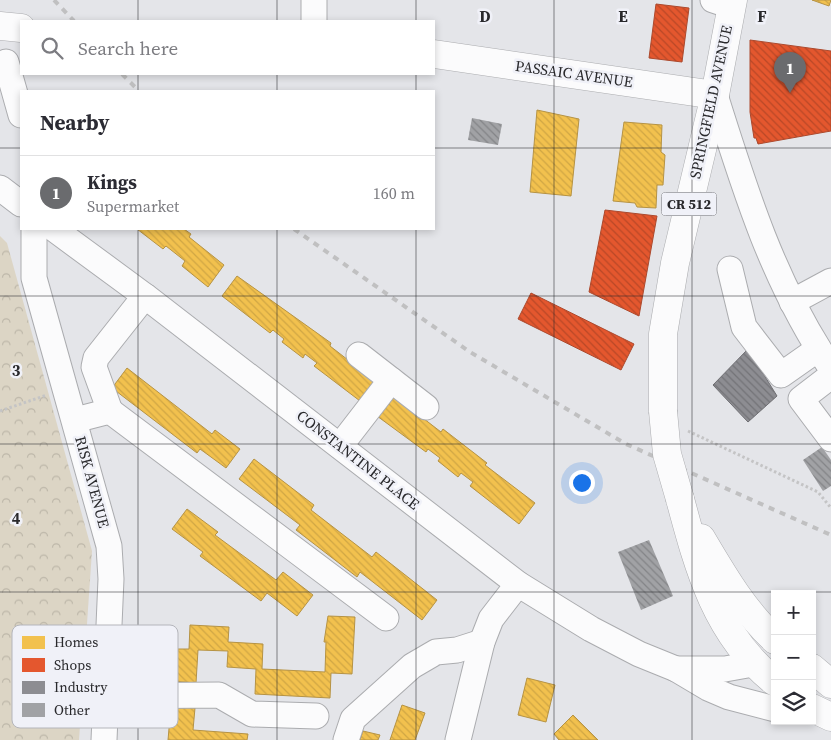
<!DOCTYPE html>
<meta charset="utf-8">
<style>
body{margin:0;font-family:"Source Serif 4",serif;background:#f7f7f7;color:#2b2b33}
.controls{position:absolute;right:15px;bottom:15px;display:grid;overflow:hidden;border-radius:0px;box-shadow:0 2px 8px #0003}
.controls button{width:45px;height:45px;display:grid;place-items:center;padding:0;border:0;border-bottom:1px solid #e1e1e2;background:#fff;color:#2b2b33;font:25px sans-serif}
.you{position:absolute;left:581px;top:482px;width:18px;height:18px;margin:-12px;border:4px solid #fff;border-radius:50%;background:#1a73e8;box-shadow:0 0 0 8px #1a73e833}
.badge{display:grid;place-items:center;width:32px;height:32px;border-radius:50%;background:#6a6b6e;color:#fff;font-size:16px;font-weight:700}
.pin{position:absolute;translate:-50% -41px;filter:drop-shadow(0 1px 2px #0008)}
.pin::after{content:'';position:absolute;top:26px;width:18px;height:15px;background:inherit;clip-path:polygon(0 0,100% 0,50% 100%)}
.list{margin:0;padding:0;list-style:none}
h2{display:flex;justify-content:space-between;align-items:center;height:65px;margin:0;padding:0 20px;font-size:21px}
h2 small{font-size:16px;font-weight:400;color:#7c7c81}
.list li{display:grid;grid-template-columns:32px 1fr auto;gap:15px;align-items:center;box-sizing:border-box;height:75px;padding:0 20px;border-top:1px solid #e1e1e2}
.list b{display:block;font-size:19px;white-space:nowrap}
.list p{margin:0;font-size:16px;white-space:nowrap;color:#7c7c81}
.list em{font-size:16px;font-style:normal;color:#7c7c81}
.icon{flex:none;width:28px;height:28px;fill:none;stroke:currentColor;stroke-width:2;stroke-linecap:round;stroke-linejoin:round}
.map{position:relative;flex:none;width:831px;height:740px;overflow:hidden}
.search{position:absolute;background:#fff;box-shadow:0 2px 8px #0003;left:20px;top:20px;width:415px;height:55px;display:flex;align-items:center;gap:12px;box-sizing:border-box;padding:0 18px;border-radius:0px;color:#7c7c81;font-size:19px}
.panel{position:absolute;background:#fff;box-shadow:0 2px 8px #0003;left:20px;top:90px;width:415px;height:140px;border-radius:0px}
.map>svg:first-child{display:block}
</style>
<div class="map">
<svg width="831" height="740" viewBox="0 0 831 740">
<defs>
<pattern id="forest-crowns" width="20" height="18" patternUnits="userSpaceOnUse" patternTransform="scale(1.25)"><rect width="20" height="18" fill="#dcd5c5"/><path d="M2 6a3 3 0 1 1 6 0M12 15a3 3 0 1 1 6 0" fill="none" stroke="#bdb7a9"/></pattern>
<pattern id="homes-back-hatch" width="6" height="6" patternUnits="userSpaceOnUse" patternTransform="scale(1.25)"><rect width="6" height="6" fill="#f2c14e"/><path d="M-1 5l2 2M0 0l6 6M5-1l2 2" fill="none" stroke="#d0a644"/></pattern>
<pattern id="shops-back-hatch" width="6" height="6" patternUnits="userSpaceOnUse" patternTransform="scale(1.25)"><rect width="6" height="6" fill="#e4572e"/><path d="M-1 5l2 2M0 0l6 6M5-1l2 2" fill="none" stroke="#b94827"/></pattern>
<pattern id="industry-back-hatch" width="6" height="6" patternUnits="userSpaceOnUse" patternTransform="scale(1.25)"><rect width="6" height="6" fill="#8d8d92"/><path d="M-1 5l2 2M0 0l6 6M5-1l2 2" fill="none" stroke="#737377"/></pattern>
<pattern id="building-back-hatch" width="6" height="6" patternUnits="userSpaceOnUse" patternTransform="scale(1.25)"><rect width="6" height="6" fill="#a1a2a5"/><path d="M-1 5l2 2M0 0l6 6M5-1l2 2" fill="none" stroke="#838487"/></pattern>
</defs>
<rect width="100%" height="100%" fill="#e4e5e9"/>
<polygon fill="url(#forest-crowns)" points="0,236 7,243 92,551 79,740 0,740"/>
<g fill="url(#homes-back-hatch)" stroke="#b69344">
<polygon points="812,0 831,0 829,6"/>
<polygon points="537,110 579,119 571,196 530,192"/>
<polygon points="624,122 662,125 661,152 665,155 663,185 657,185 656,208 637,207 635,203 613,201"/>
<polygon points="137,229 184,229 191,234 189,237 224,265 208,287 182,266 185,261 166,246 163,249"/>
<polygon points="237,276 331,343 330,346 379,384 364,404 314,366 317,363 305,354 303,358 282,342 284,339 273,330 270,333 222,296"/>
<polygon points="127,368 212,434 215,430 240,449 226,468 200,449 197,453 112,388"/>
<polygon points="393,395 441,432 443,429 487,463 485,465 535,503 519,524 470,486 473,482 461,473 458,477 438,461 440,458 428,449 426,452 377,416"/>
<polygon points="254,459 314,505 311,510 372,557 376,552 437,600 422,620 360,572 357,577 296,530 300,525 239,479"/>
<polygon points="187,509 218,532 215,535 276,580 283,572 313,595 297,616 267,593 261,601 200,556 203,552 172,529"/>
<polygon points="328,616 355,617 352,674 331,673 330,698 255,694 256,669 227,667 228,651 198,650 196,683 172,681 173,649 189,649 190,625 229,627 228,642 263,644 262,669 325,672 326,642 324,642"/>
<polygon points="527,678 555,685 546,722 518,715"/>
<polygon points="402,705 425,713 415,740 390,740"/>
<polygon points="171,706 195,708 193,730 248,734 247,740 168,740"/>
<polygon points="573,715 598,740 559,740 554,734"/>
<polygon points="363,731 380,735 378,740 360,740"/>
</g>
<g fill="url(#shops-back-hatch)" stroke="#ac492d">
<polygon points="656,4 689,8 682,62 649,58"/>
<polygon points="750,40 831,51 831,131 758,144 756,138 754,138 750,112"/>
<polygon points="605,210 657,216 639,316 589,292"/>
<polygon points="531,293 634,344 621,370 518,319"/>
</g>
<polygon fill="url(#industry-back-hatch)" stroke="#6f6f73" points="748,349 777,396 748,422 713,385"/>
<g fill="url(#building-back-hatch)">
<polygon points="472,118 502,124 498,145 468,140"/>
<polygon points="822,447 831,460 831,486 823,491 803,460"/>
<polygon points="649,540 673,596 641,610 618,552"/>
</g>
<g fill="none" stroke-linecap="round" stroke-linejoin="round">
<g stroke="#abacaf" stroke-width="27">
<g id="minor">
<polyline points="314,0 314,21"/>
<polyline points="713,0 731,6"/>
<polyline points="6,62 21,115"/>
<path d="M715,95C745,191 774,284 831,368"/>
<polyline points="0,188 21,204"/>
<polyline points="34,229 34,278 109,546 111,579 104,740"/>
<polyline points="54,229 145,296 518,584 591,629 639,654 676,669 708,688 729,697 775,709"/>
<polyline points="730,269 744,327 781,375 818,349"/>
<polyline points="792,302 831,281"/>
<polyline points="359,355 426,407"/>
<polyline points="831,376 801,399 831,439"/>
<polyline points="110,411 94,367 96,358 145,296"/>
<polyline points="75,420 110,411 386,618"/>
<polyline points="340,446 391,380"/>
<polyline points="676,669 725,669 753,664"/>
<polyline points="106,696 219,695 252,714 316,716"/>
<polyline points="346,740 353,719 412,666 436,652 457,650 482,642"/>
<polyline points="458,740 482,642 491,619 518,584"/>
</g>
</g>
<g stroke="#abacaf" stroke-width="29">
<g id="major">
<polyline points="0,26 21,28"/>
<polyline points="434,54 715,95"/>
<polyline points="663,411 663,334 675,263 715,95 733,0"/>
<path d="M680,499C699,570 716,634 775,682"/>
<path d="M701,538C723,575 743,610 775,640"/>
<polyline points="812,668 831,684"/>
<polyline points="812,708 831,717"/>
</g>
</g>
<g stroke="#c4c4c5" stroke-width="3" stroke-dasharray="2.5 2.5" stroke-linecap="butt">
<polyline points="0,411 47,395"/>
<polyline points="688,431 818,492 831,508"/>
</g>
<use href="#minor" stroke="#fbfbfc" stroke-width="25"/>
<use href="#major" stroke="#fbfbfc" stroke-width="28"/>
<g stroke="#c0c0c1" stroke-width="4" stroke-dasharray="6 6" stroke-linecap="butt">
<polyline points="54,0 74,21"/>
<polyline points="122,74 139,91"/>
<polyline points="294,229 470,352 626,444 831,535"/>
</g>
<g stroke="#abacaf" stroke-width="29" stroke-linecap="butt">
<polyline id="major-bridge" points="663,411 667,454 680,499"/>
</g>
<use href="#major-bridge" stroke="#fbfbfc" stroke-width="28"/>
</g>
<path fill="none" stroke="#29292c" stroke-width="1" stroke-opacity="0.55" d="M138,0V21M277,0V21M416,0V21M554,0V740M692,0V740M138,74V91M277,74V91M416,74V91M0,148H21M434,148H831M138,229V740M277,229V740M416,229V740M0,296H831M0,444H831M0,592H831"/>
<g text-anchor="middle" stroke-width="5" stroke-linejoin="round" paint-order="stroke">
<rect fill="#f0f1f8" stroke="#656569" stroke-width="1" x="661.5" y="192.5" width="55" height="23" rx="4"/>
<g font-size="14" font-weight="bold" fill="#29292c">
<text x="689" y="209">CR 512</text>
</g>
<g font-size="15" fill="#29292c" stroke="#f0f1f8">
<text transform="translate(574 74) rotate(8)" y="5">PASSAIC AVENUE</text>
<text transform="translate(711 102) rotate(-78)" y="5">SPRINGFIELD AVENUE</text>
<text transform="translate(358 460) rotate(38)" y="5">CONSTANTINE PLACE</text>
<text transform="translate(92 482) rotate(75)" y="5">RISK AVENUE</text>
</g>
</g>
<rect x="12" y="625" width="166" height="103" rx="8" fill="#f0f1f8" stroke="#b4b5bb" stroke-width="1"/>
<rect x="22" y="636" width="23" height="13" fill="#f2c14e"/>
<rect x="22" y="658" width="23" height="14" fill="#e4572e"/>
<rect x="22" y="681" width="23" height="13" fill="#8d8d92"/>
<rect x="22" y="703" width="23" height="14" fill="#a1a2a5"/>
<g font-size="14" fill="#29292c">
<text x="54" y="647">Homes</text>
<text x="54" y="670">Shops</text>
<text x="54" y="692">Industry</text>
<text x="54" y="715">Other</text>
</g>
<g font-size="16" text-anchor="middle" font-weight="bold" fill="#29292c" stroke="#f0f1f8" stroke-width="5" stroke-linejoin="round" paint-order="stroke">
<text x="485" y="22">D</text>
<text x="623" y="22">E</text>
<text x="762" y="22">F</text>
<text x="16" y="376">3</text>
<text x="16" y="524">4</text>
</g>
</svg>
<div class="controls">
<button>+</button>
<button>−</button>
<button><svg class="icon" aria-label="layers" viewBox="0 0 24 24"><path d="M12 4l9 5-9 5-9-5zM3 14l9 5 9-5"/></svg></button>
</div>
<div class="you"></div>
<div class="pin badge" style="left:790px;top:93px">1</div>
<div class="search"><svg class="icon" aria-label="search" viewBox="0 0 24 24"><circle cx="10" cy="10" r="6"/><path d="M15 15l6 6"/></svg>Search here</div>
<section class="panel">
<h2>Nearby<small></small></h2>
<ul class="list">
<li><span class="badge">1</span><div><b>Kings</b><p>Supermarket</p></div><em>160 m</em></li>
</ul>
</section>
</div>
